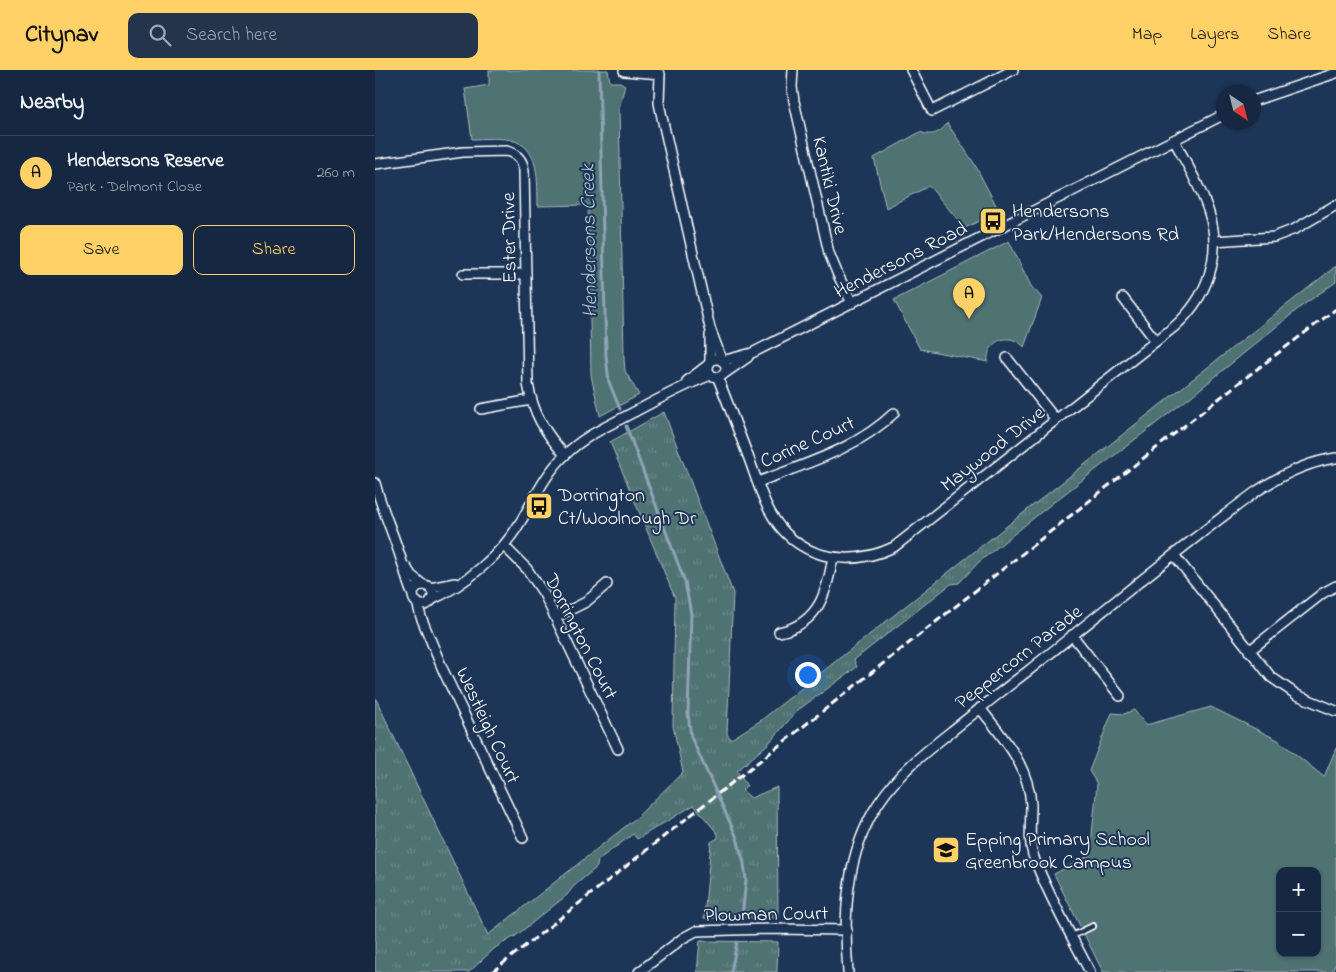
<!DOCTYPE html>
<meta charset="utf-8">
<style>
body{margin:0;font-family:"Indie Flower",sans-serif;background:#23344c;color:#f1f3f6}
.controls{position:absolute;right:15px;bottom:15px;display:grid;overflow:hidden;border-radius:10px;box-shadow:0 1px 4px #0004}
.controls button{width:45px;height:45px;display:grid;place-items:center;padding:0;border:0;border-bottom:1px solid #35445a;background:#162841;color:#f1f3f6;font:25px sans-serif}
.compass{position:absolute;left:841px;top:15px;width:45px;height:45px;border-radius:50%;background:#162841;box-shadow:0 1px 4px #0004;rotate:145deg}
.you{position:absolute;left:432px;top:604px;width:18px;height:18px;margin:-12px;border:4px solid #fff;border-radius:50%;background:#1a73e8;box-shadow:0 0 0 8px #1a73e833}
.badge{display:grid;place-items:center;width:32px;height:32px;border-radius:50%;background:#ffd166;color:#111;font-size:16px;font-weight:700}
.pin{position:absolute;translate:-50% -41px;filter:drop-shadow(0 1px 2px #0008)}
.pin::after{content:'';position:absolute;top:26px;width:18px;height:15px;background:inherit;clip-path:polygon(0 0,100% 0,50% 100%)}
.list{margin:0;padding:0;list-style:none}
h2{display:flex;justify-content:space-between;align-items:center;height:65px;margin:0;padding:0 20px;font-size:21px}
h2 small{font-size:16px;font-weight:400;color:#9ea6b1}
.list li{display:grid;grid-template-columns:32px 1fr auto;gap:15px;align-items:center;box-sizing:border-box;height:75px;padding:0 20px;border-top:1px solid #35445a}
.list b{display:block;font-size:19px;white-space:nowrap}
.list p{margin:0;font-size:16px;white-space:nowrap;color:#9ea6b1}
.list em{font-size:16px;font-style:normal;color:#9ea6b1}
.actions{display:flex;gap:10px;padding:15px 20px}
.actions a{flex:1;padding:11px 0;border:1px solid #ffd166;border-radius:10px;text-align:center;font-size:18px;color:#ffd166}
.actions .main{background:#ffd166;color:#111}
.icon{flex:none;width:28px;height:28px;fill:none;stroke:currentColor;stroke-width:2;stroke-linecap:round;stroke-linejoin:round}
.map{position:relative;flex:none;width:961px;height:902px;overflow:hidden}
header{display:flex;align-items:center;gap:30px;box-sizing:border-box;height:70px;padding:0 25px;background:#ffd166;color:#111}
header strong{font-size:24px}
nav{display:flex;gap:28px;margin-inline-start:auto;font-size:18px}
.search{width:350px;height:45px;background:#23344c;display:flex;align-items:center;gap:12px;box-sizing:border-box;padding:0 18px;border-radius:10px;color:#9ea6b1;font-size:19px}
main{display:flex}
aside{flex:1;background:#162841}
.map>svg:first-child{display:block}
</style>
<header>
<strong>Citynav</strong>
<div class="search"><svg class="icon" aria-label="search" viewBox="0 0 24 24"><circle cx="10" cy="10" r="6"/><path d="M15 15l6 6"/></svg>Search here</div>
<nav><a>Map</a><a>Layers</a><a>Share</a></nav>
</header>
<main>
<aside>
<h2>Nearby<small></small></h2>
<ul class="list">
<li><span class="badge">A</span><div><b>Hendersons Reserve</b><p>Park · Delmont Close</p></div><em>260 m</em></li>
</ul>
<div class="actions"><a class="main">Save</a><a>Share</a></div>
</aside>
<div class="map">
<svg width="961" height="902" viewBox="0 0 961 902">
<defs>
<pattern id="grass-tufts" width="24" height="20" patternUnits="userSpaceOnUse" patternTransform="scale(1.25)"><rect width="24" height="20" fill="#507272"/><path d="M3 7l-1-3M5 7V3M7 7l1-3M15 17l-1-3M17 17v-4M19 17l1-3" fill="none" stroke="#6a8787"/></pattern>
</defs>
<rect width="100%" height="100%" fill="#1d3557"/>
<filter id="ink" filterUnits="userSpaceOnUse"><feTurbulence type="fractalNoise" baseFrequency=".02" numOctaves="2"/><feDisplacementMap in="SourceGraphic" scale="10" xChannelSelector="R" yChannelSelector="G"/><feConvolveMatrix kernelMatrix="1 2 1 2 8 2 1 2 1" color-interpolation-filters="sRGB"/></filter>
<g filter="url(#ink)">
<g fill="url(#grass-tufts)" stroke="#a8b8b8">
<polygon points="961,196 961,212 928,235 814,328 675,435 604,492 584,513 576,514 479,590 482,597 423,640 394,673 362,701 372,716 367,720 376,728 402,717 403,848 329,848 336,772 343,768 343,764 319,735 262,769 258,764 223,790 222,797 199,816 192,825 142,865 120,878 94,902 0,902 0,627 113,865 261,748 308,702 298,656 300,528 235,372 289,342 358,523 352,664 356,669 385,651"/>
<polygon points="325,871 403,872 402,902 322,902"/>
</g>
<g fill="#507272" stroke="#a8b8b8" fill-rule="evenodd">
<path d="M114,0H233L235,12H245L250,15L244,39L249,288L250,301L264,325L225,346L216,305L213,135L163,136C162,112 166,77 136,70C124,67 110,69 97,69L90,19L114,15Z"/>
<path d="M572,53L599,93L624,141L590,158L554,116L511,138L499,88L545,62C556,67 566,63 572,53Z"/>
<path d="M634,171L656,216L667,228L649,277C635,261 611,270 613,292L545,279L519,230Z"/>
<path d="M836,637L903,670L949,707L961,678V893L957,902H728L679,804L715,785L722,714L714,701L737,643L749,644L759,640L771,655ZM905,801H942V883H905Z"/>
</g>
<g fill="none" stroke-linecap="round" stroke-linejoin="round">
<g stroke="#8ea4b8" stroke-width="3">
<polyline points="224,0 231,286 234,312 245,339"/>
<polyline points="251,356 310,512 316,544 313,644 316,667 362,768 369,793 371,810 367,847"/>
<polyline points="356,902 362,872"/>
</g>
<g stroke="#fff" stroke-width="8">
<polyline id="lane" points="697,866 718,856"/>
</g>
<g stroke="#fff" stroke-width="12">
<g id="street">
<polyline points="418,0 417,17 419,31 454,183 463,205 477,233"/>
<polyline points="536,0 557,41 638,0"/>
<polyline points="249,1 285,4 284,33 288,52 335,258 347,290"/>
<polyline points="878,31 961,3"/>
<path d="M0,94L88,82L132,81C143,84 148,90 149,101L153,314C158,343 170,363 190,385"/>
<polyline points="839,171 899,167 920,159 961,135"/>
<polyline points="88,204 151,204"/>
<polyline points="748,228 781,271"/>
<polyline points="335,265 335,292"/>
<polyline points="632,288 681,350"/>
<circle cx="342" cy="298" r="9"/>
<polyline points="347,291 377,283 848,45"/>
<polyline points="350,303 373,287"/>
<path d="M343,308C353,334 363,360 373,386C380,404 385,423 394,440C420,489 472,499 519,477L799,257C832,228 848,185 834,143C826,117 811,93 799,70"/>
<polyline points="312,311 334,294"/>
<polyline points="106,339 156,330"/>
<path d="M383,412C430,394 482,379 519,343"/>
<path d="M0,413C7,440 19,465 27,492C31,503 32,514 38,525"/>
<polyline points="129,476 152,499 169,524 243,679"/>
<polyline points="799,485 896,607 922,625 961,641"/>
<polyline points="31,497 36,505 48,515"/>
<circle cx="48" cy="525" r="10"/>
<polyline points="55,518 80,513"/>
<path d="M56,530C90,515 127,484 146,451C160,428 170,404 190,385C209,366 233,356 257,343C284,329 307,316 336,305"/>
<polyline points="42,532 46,547 68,600 148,768"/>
<polyline points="181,547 211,532 232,514"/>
<path d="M404,562C444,554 452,522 458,487"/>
<polyline points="697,565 745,626"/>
<polyline points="874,581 948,523 961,516"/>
<path d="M605,638C628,668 654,695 656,735C656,753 653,771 659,788C674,827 696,865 715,902"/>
<polyline points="264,902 308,868 321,861 399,859 472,860"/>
<path d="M473,902C468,845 471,783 503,734C523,703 550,682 578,660C603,640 628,620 653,601C729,541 804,478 882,421C906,405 933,392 961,388"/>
</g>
</g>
<use href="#lane" stroke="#1d3557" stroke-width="4.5"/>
<use href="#street" stroke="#1d3557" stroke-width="9"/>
<polyline stroke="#fff" stroke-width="3" stroke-dasharray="8 4" stroke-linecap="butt" points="117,902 865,312 961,239"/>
</g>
</g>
<defs>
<g id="bus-square" transform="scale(1.4375)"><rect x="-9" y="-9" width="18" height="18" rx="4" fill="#ffd166" stroke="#1d3557"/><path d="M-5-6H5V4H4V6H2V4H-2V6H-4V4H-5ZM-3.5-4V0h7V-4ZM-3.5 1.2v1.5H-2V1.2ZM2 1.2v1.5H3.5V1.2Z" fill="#111"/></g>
<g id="school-square" transform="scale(1.4375)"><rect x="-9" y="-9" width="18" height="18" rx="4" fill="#ffd166" stroke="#1d3557"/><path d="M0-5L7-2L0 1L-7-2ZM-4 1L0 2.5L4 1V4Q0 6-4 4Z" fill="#111"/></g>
</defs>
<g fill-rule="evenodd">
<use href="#bus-square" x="618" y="151"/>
<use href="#bus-square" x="164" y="436"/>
<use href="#school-square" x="571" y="780"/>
</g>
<g text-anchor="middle" stroke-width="4" stroke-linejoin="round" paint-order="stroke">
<g font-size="20" fill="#fff" stroke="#1d3557">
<text transform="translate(456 115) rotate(77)" y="7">Kantiki Drive</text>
<text transform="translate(133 168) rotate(-91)" y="7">Ester Drive</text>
<text transform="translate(525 189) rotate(-27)" y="7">Hendersons Road</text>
<text transform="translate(432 371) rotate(-24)" y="7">Corine Court</text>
<text transform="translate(617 378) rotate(-38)" y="7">Maywood Drive</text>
<text transform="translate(207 566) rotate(63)" y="7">Dorrington Court</text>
<text transform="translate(643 586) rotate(-38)" y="7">Peppercorn Parade</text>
<text transform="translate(114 655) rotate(65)" y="7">Westleigh Court</text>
<text transform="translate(391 843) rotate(-1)" y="7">Plowman Court</text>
</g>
<g font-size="20" fill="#fff" stroke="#1d3557" text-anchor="start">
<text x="637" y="147">Hendersons<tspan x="637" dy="23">Park/Hendersons Rd</tspan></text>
<text x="183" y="431">Dorrington<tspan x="183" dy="23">Ct/Woolnough Dr</tspan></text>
<text x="590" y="775">Epping Primary School<tspan x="590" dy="23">Greenbrook Campus</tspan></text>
</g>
<g font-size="21" font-style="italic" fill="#b3c2d0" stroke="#1d3557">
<text transform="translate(213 171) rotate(-91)" y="7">Hendersons Creek</text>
</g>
</g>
</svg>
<div class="controls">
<button>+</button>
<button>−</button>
</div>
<svg class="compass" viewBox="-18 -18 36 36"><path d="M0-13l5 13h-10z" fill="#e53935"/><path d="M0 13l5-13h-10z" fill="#9ea6b1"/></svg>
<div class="you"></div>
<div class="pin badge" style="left:594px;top:249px">A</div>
</div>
</main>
